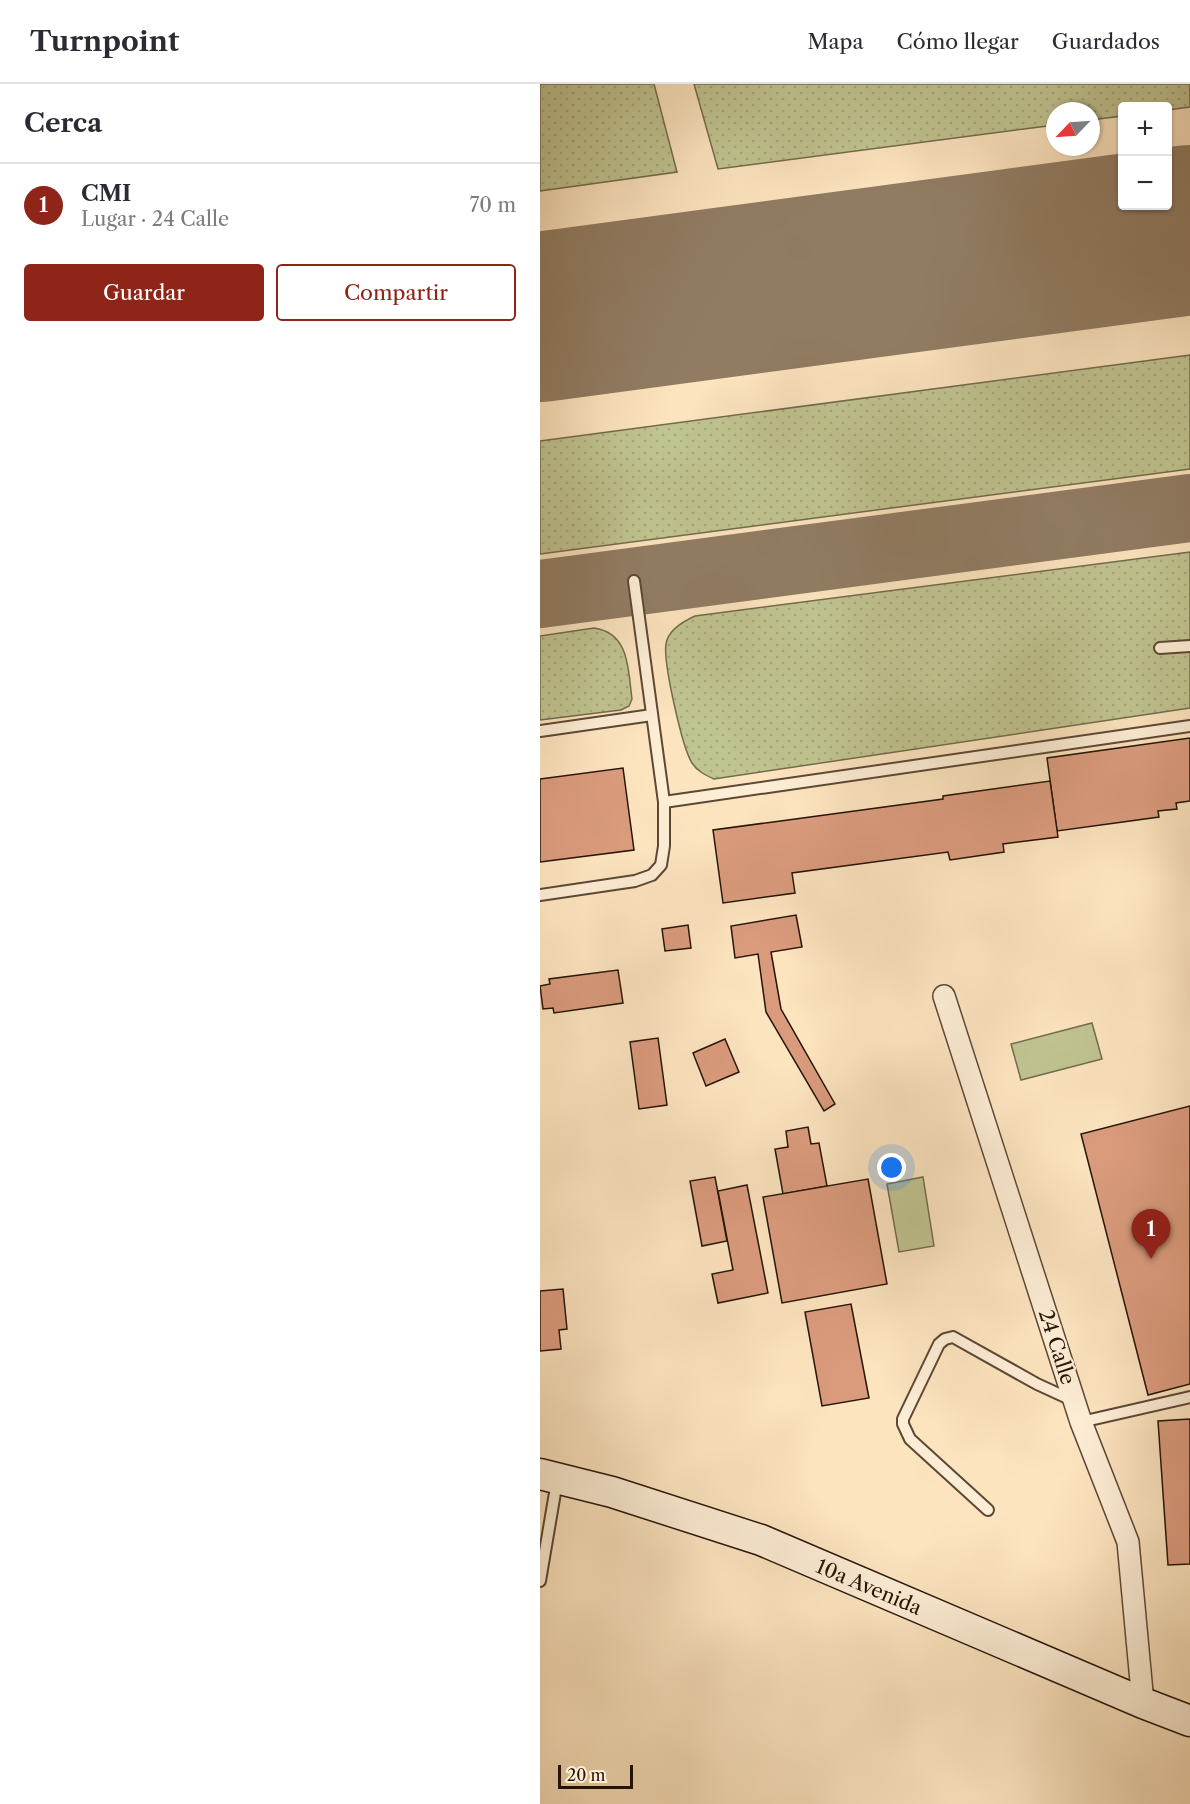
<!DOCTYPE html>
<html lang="es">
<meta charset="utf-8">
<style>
body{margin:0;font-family:"Libre Caslon Text",serif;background:#f2f2f3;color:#2b2b33}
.controls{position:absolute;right:18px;top:18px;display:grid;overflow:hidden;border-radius:6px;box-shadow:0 2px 4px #0004}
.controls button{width:54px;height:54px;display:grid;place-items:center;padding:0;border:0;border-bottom:2px solid #e1e1e2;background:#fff;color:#2b2b33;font:30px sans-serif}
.compass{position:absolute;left:506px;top:18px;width:54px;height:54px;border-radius:50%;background:#fff;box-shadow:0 2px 4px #0004;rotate:245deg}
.scale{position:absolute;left:18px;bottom:15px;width:75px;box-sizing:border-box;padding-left:6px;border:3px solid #261407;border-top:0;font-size:16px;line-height:21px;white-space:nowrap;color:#261407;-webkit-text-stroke:4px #fdedd5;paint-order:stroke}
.you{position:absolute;left:352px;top:1084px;width:21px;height:21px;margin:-15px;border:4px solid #fff;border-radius:50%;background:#1a73e8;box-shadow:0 0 0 9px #1a73e833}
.badge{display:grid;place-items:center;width:39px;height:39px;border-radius:50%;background:#8f2418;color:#fff;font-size:20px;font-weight:700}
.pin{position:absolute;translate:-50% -50px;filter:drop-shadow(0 2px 3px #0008)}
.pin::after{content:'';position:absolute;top:32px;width:21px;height:18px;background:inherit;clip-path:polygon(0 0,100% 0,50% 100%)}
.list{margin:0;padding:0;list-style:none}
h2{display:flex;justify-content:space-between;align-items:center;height:78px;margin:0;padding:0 24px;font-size:26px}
h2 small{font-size:20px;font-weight:400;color:#7c7c81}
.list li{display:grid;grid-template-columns:39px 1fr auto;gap:18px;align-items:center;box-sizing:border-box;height:84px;padding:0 24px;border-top:2px solid #e1e1e2}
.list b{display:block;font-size:22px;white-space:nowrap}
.list p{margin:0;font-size:20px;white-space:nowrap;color:#7c7c81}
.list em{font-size:20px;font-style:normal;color:#7c7c81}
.actions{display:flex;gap:12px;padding:18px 24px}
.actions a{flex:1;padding:14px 0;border:2px solid #8f2418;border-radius:6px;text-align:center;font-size:21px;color:#8f2418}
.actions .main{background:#8f2418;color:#fff}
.map{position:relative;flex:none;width:650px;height:1720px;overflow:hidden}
header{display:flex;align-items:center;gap:36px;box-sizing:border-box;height:84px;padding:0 30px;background:#fff;border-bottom:2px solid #e1e1e2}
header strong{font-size:28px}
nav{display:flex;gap:33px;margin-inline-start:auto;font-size:21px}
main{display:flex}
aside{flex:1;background:#fff}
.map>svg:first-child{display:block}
</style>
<header>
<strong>Turnpoint</strong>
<nav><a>Mapa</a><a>Cómo llegar</a><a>Guardados</a></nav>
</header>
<main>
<aside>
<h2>Cerca<small></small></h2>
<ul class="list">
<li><span class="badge">1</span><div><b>CMI</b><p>Lugar · 24 Calle</p></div><em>70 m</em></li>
</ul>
<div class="actions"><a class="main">Guardar</a><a>Compartir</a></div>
</aside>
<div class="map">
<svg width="650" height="1720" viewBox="0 0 650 1720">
<defs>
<pattern id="grass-dots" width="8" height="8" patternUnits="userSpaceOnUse" patternTransform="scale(1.5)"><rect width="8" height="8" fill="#c0c491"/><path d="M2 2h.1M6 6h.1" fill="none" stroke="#a5a87c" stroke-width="1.8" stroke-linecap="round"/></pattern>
</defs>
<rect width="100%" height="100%" fill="#fce4bf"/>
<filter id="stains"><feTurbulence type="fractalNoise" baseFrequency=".00333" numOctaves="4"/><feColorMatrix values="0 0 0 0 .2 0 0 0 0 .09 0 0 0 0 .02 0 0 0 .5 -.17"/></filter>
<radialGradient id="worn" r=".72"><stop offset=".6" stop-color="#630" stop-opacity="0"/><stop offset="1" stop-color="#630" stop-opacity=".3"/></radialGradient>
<g fill="url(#grass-dots)" stroke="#736c4c" stroke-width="1.5">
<polygon points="0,0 114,0 137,88 0,107"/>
<polygon points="154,0 650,0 650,23 628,26 628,22 582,22 582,32 551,36 551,27 515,27 515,41 178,85"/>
<polygon points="650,271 650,385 0,470 0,357"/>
<path d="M650,468V624L174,695C165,691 157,687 152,679C142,663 123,578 126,560C128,546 144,537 155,532Z"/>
<path d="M54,544C90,549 88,586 92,615L89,622L81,626L0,636V552Z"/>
</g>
<g fill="#c0c491" stroke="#736c4c" stroke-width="1.5">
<polygon points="552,939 562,975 481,996 471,960"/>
<polygon points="383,1093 394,1162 359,1168 347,1100"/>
</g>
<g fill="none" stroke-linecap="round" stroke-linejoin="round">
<polyline stroke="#917c63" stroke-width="68" points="0,510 650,424"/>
<polyline stroke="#917c63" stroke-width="170" points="0,233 650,146"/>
</g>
<g fill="#da9b7d" stroke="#261407" stroke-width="1.5">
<polygon points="650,654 650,717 636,719 637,725 618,727 619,733 517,747 507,674"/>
<polygon points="83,684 94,766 0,778 0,695"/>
<polygon points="510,697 518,753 463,760 464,768 410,776 408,768 252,789 255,809 183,819 173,746 403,715 403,712"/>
<polygon points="256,831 262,863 231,868 241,925 295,1020 284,1027 226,928 218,870 195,874 191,842"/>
<polygon points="148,841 151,864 125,867 122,845"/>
<polygon points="78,886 83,919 14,929 13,924 3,925 0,902 10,900 9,895"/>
<polygon points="118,954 127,1021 99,1025 90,958"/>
<polygon points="185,955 199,988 166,1002 153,969"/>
<polygon points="650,1022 650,1300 608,1311 541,1050"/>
<polygon points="268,1043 271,1060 279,1059 287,1102 243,1110 235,1065 248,1063 246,1047"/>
<polygon points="175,1093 187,1157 162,1162 150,1097"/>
<polygon points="328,1095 347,1200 242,1219 223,1113"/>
<polygon points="207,1101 228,1209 178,1219 172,1190 193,1186 178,1107"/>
<polygon points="23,1205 27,1245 19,1246 21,1265 0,1267 0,1207"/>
<polygon points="311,1220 329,1314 282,1322 265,1228"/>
<polygon points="650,1335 650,1480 628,1481 618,1337"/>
</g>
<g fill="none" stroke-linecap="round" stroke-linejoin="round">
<g stroke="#5c4835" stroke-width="14">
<g id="lane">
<polyline points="620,564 650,562"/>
<polyline points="0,647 112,631"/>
<polyline points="124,718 650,642"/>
<polyline points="0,811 95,797 112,791 121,781 124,762 124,718 94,497"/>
<polyline points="541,1338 650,1313"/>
<polyline points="448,1426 370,1355 363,1340 363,1335 399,1260 405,1255 413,1253 497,1300 534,1317"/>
<polyline points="0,1497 17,1397"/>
</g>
</g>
<g stroke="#5c4835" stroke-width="24">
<polyline id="street" points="404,912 541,1338 588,1458 603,1619"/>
</g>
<g stroke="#261407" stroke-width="33">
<polyline id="secondary" points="0,1390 72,1408 221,1456 603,1619 650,1637"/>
</g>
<use href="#lane" stroke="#fdedd5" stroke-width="10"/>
<use href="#street" stroke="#fdedd5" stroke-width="21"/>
<use href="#secondary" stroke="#fdedd5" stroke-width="30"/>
</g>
<g text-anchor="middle" stroke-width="4.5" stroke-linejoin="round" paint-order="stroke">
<g font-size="20" fill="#261407" stroke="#fdedd5">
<text transform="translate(517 1263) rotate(72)" y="7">24 Calle</text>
<text transform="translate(329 1503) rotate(23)" y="7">10a Avenida</text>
</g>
</g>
<rect width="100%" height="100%" filter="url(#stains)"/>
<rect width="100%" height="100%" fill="url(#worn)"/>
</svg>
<div class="controls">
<button>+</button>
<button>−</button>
</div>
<svg class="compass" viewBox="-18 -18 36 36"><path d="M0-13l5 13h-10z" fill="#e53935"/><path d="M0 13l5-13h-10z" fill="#7c7c81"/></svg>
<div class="scale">20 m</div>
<div class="you"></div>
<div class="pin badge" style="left:611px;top:1175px">1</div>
</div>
</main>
